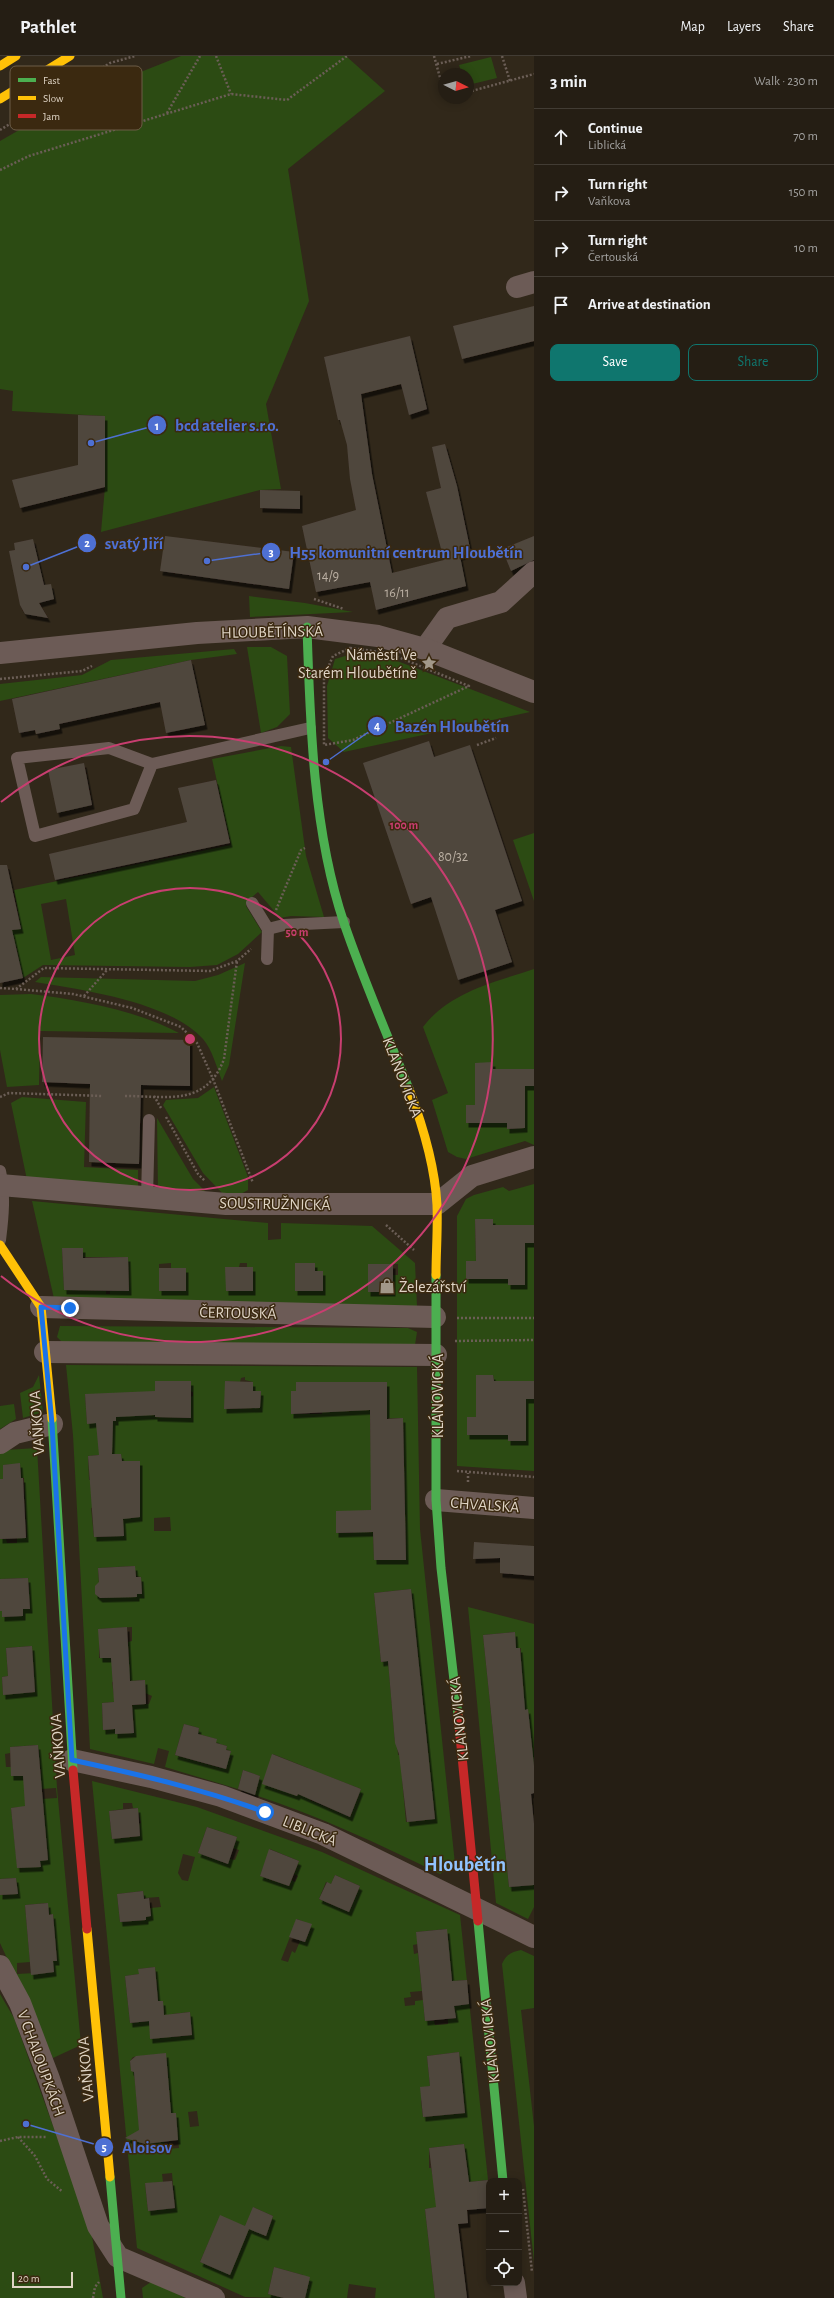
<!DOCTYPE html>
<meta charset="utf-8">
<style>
body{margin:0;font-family:"Alegreya Sans",sans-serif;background:#312b22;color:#f1f3f6}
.controls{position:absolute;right:12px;bottom:12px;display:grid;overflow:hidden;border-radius:8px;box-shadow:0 2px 10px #0003}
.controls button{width:36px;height:36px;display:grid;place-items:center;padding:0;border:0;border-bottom:1px solid #423c34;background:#251e14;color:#f1f3f6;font:20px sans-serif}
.compass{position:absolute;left:438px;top:12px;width:36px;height:36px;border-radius:50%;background:#251e14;box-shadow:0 2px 10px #0003;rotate:95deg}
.scale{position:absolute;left:12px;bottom:10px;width:61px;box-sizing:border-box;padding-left:4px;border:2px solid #dfd4c5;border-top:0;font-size:11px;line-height:14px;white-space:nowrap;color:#dfd4c5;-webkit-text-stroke:3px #3b2910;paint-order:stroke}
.stop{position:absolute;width:12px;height:12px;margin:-9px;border:3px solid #1a73e8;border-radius:50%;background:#fff}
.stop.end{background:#1a73e8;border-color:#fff;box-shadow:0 1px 4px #0008}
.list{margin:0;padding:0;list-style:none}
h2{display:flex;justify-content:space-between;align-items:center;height:52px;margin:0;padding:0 16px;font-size:17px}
h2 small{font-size:13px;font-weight:400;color:#a3a2a0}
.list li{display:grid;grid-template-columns:26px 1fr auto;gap:12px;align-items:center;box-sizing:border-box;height:56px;padding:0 16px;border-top:1px solid #423c34}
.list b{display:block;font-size:15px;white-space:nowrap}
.list p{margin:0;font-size:13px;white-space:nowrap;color:#a3a2a0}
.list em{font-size:13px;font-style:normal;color:#a3a2a0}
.actions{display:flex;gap:8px;padding:12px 16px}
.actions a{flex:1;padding:9px 0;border:1px solid #0f766e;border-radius:8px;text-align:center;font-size:14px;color:#0f766e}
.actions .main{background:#0f766e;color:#fff}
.icon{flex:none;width:22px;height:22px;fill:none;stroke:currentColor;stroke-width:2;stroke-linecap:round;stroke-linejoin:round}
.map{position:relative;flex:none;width:534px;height:2242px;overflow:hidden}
header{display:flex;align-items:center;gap:24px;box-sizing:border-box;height:56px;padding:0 20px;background:#251e14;border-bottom:1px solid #423c34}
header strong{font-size:19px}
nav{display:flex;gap:22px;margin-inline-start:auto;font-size:14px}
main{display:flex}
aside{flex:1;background:#251e14}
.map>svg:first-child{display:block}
</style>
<header>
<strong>Pathlet</strong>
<nav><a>Map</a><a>Layers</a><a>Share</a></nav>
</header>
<main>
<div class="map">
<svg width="534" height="2242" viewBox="0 0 534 2242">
<defs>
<filter id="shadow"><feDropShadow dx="2.5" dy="4.5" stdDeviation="0" flood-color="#0009"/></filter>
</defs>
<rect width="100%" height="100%" fill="#31281a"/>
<g fill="#2c4b13" fill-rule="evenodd">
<polygon points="181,0 346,0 385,35 288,113 309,245 266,348 281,433 260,434 101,476 105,431 105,360 12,355 13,335 0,333 0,85 75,42"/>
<polygon points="491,1 497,22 468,29 468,18 462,18 459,9"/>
<polygon points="249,540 305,547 353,556 250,561"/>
<polygon points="247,591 271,591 287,600 290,658 277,671 261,677"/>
<polygon points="234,593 237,598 191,604 0,645 0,628 82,619 111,604"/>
<polygon points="352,598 392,603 530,656 344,696 328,682 327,630 335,603"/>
<path d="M281,690L291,691L306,800L324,861L291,860L280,862L258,836L246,846V850L262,876L238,898L217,909L190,911L43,909L23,922L16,890L0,877L21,872L14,834L231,789L212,703ZM66,843L75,899L51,904L41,848Z"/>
<polygon points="534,777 534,845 513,784"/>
<path d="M245,907L229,1009L222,1025C217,1012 212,993 203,983C170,946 83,934 35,926L41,921L195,925L218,919Z"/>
<path d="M534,913V1013H493L492,1007H475V1049H466V1067H507V1073L525,1072V1030H534V1089L525,1085L466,1103L457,1101L448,1096L432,1044L448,1037L423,971C449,936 495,926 534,913Z"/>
<path d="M31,938C79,944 136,954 179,977L40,975L39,1029L7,1031L0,994V939Z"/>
<polygon points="214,1031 248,1121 248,1134 237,1140 224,1139 203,1117 163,1049 166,1044 198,1042"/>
<polygon points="22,1041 86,1046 84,1111 138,1114 138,1132 27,1124 11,1047"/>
<polygon points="157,1062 193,1123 209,1139 158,1136"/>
<polygon points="534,1128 534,1169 493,1169 475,1163 476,1205 508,1223 508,1229 525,1229 525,1187 534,1187 534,1325 494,1325 493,1319 476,1319 476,1361 467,1362 467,1379 508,1379 508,1385 526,1385 526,1343 534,1343 534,1415 457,1410 457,1160 466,1143 474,1139 503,1131 509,1135"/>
<path d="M32,1145L268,1167V1184L281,1183V1167L372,1170L415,1207L417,1250L55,1247ZM62,1192H83V1201H128L129,1234L110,1235V1238H106V1235L64,1234ZM171,1207V1212H186V1235H159V1208ZM240,1207H247V1211H253V1235H226V1211H239ZM296,1207H315V1215H323V1235H295ZM368,1208H398V1219H393L368,1235Z"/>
<polygon points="60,1270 408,1272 417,1276 415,1289 65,1289 57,1281"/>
<path d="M66,1309L417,1311L420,1473L455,1808L440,1818C379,1788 319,1760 255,1739L260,1720L243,1714L238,1733L165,1711L169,1695L158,1692L154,1708L90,1693L73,1379ZM245,1321V1324L253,1326V1335H261L260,1352L225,1353V1325L240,1326L241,1322ZM155,1325L193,1336V1340L190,1341V1362L155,1361ZM296,1326H323L322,1358H291V1335H296ZM327,1326H338V1355L327,1344ZM85,1338L116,1361V1364L87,1367ZM403,1362L406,1504H374L370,1363ZM99,1394L112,1398H121L123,1416H127V1405H140V1434L122,1423L89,1424L88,1400L99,1399ZM107,1450L124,1480L94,1481L91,1452ZM336,1455H353V1477H336ZM170,1461L171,1475H154V1462ZM134,1510L136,1520L141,1521L142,1538L99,1528L98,1512ZM411,1533L428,1695L398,1699L397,1686H395L388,1605L381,1606L374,1537ZM132,1571V1585L128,1586L129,1601L99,1602V1573ZM145,1624V1637L152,1640L149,1648L132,1649L134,1677H115V1673L103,1674L102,1647L115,1646L112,1626ZM184,1668L199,1672L198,1678L216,1683V1687L227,1690L226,1694L231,1695L227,1707L221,1712L175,1699ZM273,1698L308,1712L297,1740ZM322,1718L361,1733L350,1761L310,1744ZM430,1719L435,1763L406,1766L402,1722Z"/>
<polygon points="39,1319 43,1356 23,1362 20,1337 33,1331"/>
<polygon points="14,1348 16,1363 0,1373 0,1350"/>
<path d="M37,1392L57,1732L81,1989L53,2002L0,1887V1839L18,1838L16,1822L0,1823V1555H2L3,1561L23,1560V1553H30L28,1522L0,1523V1483H6L7,1487H17V1482L27,1481L24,1422H14L21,1417L20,1408L3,1409V1423H0V1397L5,1394ZM32,1590L35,1636L3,1638L2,1621L8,1620L6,1592ZM38,1689L41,1718L11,1720V1711H6L5,1698L10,1697V1691ZM56,1732L57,1742L41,1743V1733ZM43,1749L48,1803L40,1805L41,1810L17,1807L11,1752ZM47,1847L49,1859L53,1858L57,1904L53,1905L54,1916L17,1918V1907L30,1906L25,1849Z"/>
<polygon points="468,1551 534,1568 534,1720 528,1654 522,1654 517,1602 521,1601 521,1592 516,1593 514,1576 483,1579 509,1831 534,1829 534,1851 528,1863 496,1847"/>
<path d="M92,1725L197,1751L322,1796L460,1859L488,2124L469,2126L466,2148L425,2153L435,2242H375L376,2232L349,2228L347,2242H305L303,2219L274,2211L268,2238L284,2242L245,2241L137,2192ZM123,1747H132L133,1752H137L141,1767L139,1768L140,1780L112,1783L109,1755L123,1753ZM207,1771L237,1781L233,1792L239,1794L235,1804L230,1803L227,1808L198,1797ZM270,1793L299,1805L294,1818L298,1820L295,1826L291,1824L289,1830L260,1820ZM183,1798L195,1801L188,1825L182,1824L178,1817ZM335,1819L360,1830L349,1856L319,1843L326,1826L331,1828ZM143,1835L144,1842L159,1841L161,1851L150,1852L151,1860L146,1861V1864L120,1866L117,1838ZM297,1863L307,1867L310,1873L305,1886L300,1885L295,1897L292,1895L288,1906L281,1904ZM446,1873L452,1925L467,1924L469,1948L454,1950L456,1962L448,1963V1968L435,1969L434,1965H425L423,1944L415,1945V1949L405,1950L404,1942L411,1941L410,1936L422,1935L418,1897L414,1898L413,1889L418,1888L416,1876ZM155,1911L158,1945H163L149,1969V1965L130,1967L125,1920L139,1918V1913ZM190,1956L192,1979L174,1981L172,1958ZM459,1996L465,2057L423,2061L421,2045L424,2041V2032H420L430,2030L427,2000ZM164,1998L168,2020H166L172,2083H178L179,2092L165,2093L164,2086L141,2088L134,2016L131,2014L130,2005L133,2001ZM197,2055L199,2070L190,2071L188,2056ZM464,2088L468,2118L433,2122L431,2112H429V2092ZM172,2117L175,2152L148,2155L145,2128L163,2126L162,2118ZM253,2151L273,2160L266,2180ZM220,2160L230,2218L200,2206Z"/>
<path d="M521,1894L534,1900V1952L521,1954L534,2070V2206L502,1908C506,1899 511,1896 521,1894Z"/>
<polygon points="0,1938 14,1962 91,2175 103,2242 0,2242"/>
<polygon points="151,2226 186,2242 143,2242 142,2232"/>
</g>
<g fill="#50463e" filter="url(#shadow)">
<polygon points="534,250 534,285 462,303 453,270"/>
<polygon points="410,280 427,353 409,359 401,328 361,338 372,418 392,517 444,504 426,436 441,432 432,391 445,388 457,430 471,497 460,500 466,530 376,554 370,526 316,536 302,470 356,454 350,423 347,389 340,364 338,364 324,301"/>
<polygon points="78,359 105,360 105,431 20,452 12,424 78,409"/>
<polygon points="260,434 300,435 300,453 260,452"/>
<polygon points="165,480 294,496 289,533 160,515"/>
<polygon points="534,480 534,504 511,515 502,493"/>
<polygon points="33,483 44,529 51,528 54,543 39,547 48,562 25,558 20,549 9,495 15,494 14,487"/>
<polygon points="191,604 205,669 166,677 160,646 59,668 60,673 36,678 35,674 19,677 12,643"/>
<polygon points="429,685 434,701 470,689 522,845 495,854 512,906 458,924 431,841 411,848 363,707"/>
<polygon points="84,707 92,749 57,757 48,714"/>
<polygon points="216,724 230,787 55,824 49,798 187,766 178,732"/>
<polygon points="0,809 7,809 21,873 12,874 23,922 0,927"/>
<polygon points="43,981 190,984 190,1030 141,1029 139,1108 89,1106 90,1028 42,1026"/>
<polygon points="493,1006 493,1013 534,1013 534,1030 525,1030 525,1072 507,1073 507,1067 466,1067 466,1049 475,1049 475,1007"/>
<polygon points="475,1163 493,1163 493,1169 534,1169 534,1187 525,1187 525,1229 508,1229 508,1223 466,1223 466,1205 476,1205"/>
<polygon points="62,1192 83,1192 83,1202 128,1201 129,1235 64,1234"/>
<polygon points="295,1207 315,1207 315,1215 323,1215 323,1235 295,1235"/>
<rect x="368" y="1208" width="25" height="28"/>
<polygon points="225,1211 253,1211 253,1235 226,1235"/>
<rect x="159" y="1212" width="27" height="23"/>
<polygon points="476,1319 493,1319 494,1325 534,1325 534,1343 526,1343 526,1385 508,1385 508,1379 467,1379 467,1361 476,1361"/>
<polygon points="155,1325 191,1325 191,1362 155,1361 155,1359 116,1361 116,1365 113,1365 112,1398 121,1398 122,1405 140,1405 140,1461 123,1463 124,1480 94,1481 88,1400 99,1399 96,1367 87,1368 85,1338 155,1335"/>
<polygon points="225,1325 253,1326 253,1335 261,1335 260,1352 224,1353"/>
<polygon points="296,1326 387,1326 387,1363 403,1362 406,1504 374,1504 373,1476 336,1477 336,1455 371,1454 370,1354 291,1358 291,1335 296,1335"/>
<polygon points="20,1407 21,1422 23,1422 26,1482 0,1483 0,1423 3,1423 3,1409"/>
<polygon points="474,1486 534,1490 534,1520 500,1517 500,1502 473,1503"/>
<polygon points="135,1510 136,1521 141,1521 142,1538 137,1538 137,1541 100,1542 95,1538 95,1530 99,1526 98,1512"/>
<polygon points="28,1522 30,1553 23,1553 23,1560 2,1561 2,1555 0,1555 0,1523"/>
<polygon points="411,1533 435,1763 407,1766 399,1698 395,1687 388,1605 381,1606 374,1537"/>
<polygon points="127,1571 130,1625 145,1624 146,1648 132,1649 134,1677 115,1678 115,1673 103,1674 102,1647 114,1646 111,1602 100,1602 98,1573"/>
<polygon points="515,1576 516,1592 520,1592 525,1654 528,1653 534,1710 534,1737 531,1738 534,1768 534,1829 509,1831 483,1579"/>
<polygon points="32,1590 35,1636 3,1639 2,1621 8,1620 6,1592"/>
<polygon points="184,1668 199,1672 198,1678 217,1683 216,1687 227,1690 226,1694 231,1695 226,1713 175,1699"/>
<polygon points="38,1689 48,1804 40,1805 41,1811 17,1812 11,1752 25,1750 23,1720 11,1720 10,1691"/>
<polygon points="272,1698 361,1733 350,1761 298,1738 297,1740 262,1728"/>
<polygon points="243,1714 260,1720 255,1739 238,1733"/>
<polygon points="138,1752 140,1780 112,1783 109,1755"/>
<polygon points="207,1771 237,1781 228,1808 198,1797"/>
<polygon points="269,1793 299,1805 289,1830 260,1820"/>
<polygon points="335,1819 360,1830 349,1856 319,1843 327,1826 331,1828"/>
<polygon points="16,1822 18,1838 0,1839 0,1823"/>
<polygon points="143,1835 144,1843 149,1842 151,1860 146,1861 146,1864 120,1866 117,1838"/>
<polygon points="48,1847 49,1859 53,1858 57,1905 53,1905 54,1916 31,1919 25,1849"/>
<polygon points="296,1863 312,1868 305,1886 289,1881"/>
<polygon points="447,1873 452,1925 467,1924 469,1948 454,1950 456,1962 425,1965 416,1876"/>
<polygon points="155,1911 158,1945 163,1945 164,1959 190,1956 192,1979 150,1983 149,1965 130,1967 125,1920 139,1918 138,1913"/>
<polygon points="459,1996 465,2057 423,2061 420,2031 430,2030 427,2000"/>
<polygon points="166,1997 171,2057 176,2057 178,2084 145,2088 125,2082 139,2074 134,2016 131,2015 130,2005 136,2000"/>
<polygon points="464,2088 469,2126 488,2124 489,2152 467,2154 468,2167 458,2168 467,2242 435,2242 425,2153 436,2151 429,2092"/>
<polygon points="172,2125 175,2152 148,2155 145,2127"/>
<polygon points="253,2151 273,2160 266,2180 249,2173 230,2219 200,2206 220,2159 245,2170"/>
<polygon points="274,2211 310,2221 305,2242 284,2242 268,2238"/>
</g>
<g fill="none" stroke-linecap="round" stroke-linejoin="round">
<g stroke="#6b5e56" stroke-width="2.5" stroke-dasharray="2 2" stroke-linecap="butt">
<polyline points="216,0 231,38"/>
<polyline points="434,0 444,36"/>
<polyline points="502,0 510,25"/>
<polyline points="437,8 471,0"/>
<polyline points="468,36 534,18"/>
<polyline points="446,42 448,42"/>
<polyline points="167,57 200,0"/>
<polyline points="0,74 110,7 135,0"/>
<polyline points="0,114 29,100 231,38 287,44 347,0"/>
<polyline points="314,543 344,553"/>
<polygon points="350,592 388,597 469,630 353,684 324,689 324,621 333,600"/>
<polyline points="0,623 82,615 92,610"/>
<polyline points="477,689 496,682"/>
<polyline points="276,854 301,794 305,792"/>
<polyline points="0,932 16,933 44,912 210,915 237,905 251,893"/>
<polyline points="16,933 73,938 132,952 181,971 197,987 213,1023 253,1127"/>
<polyline points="84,940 107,914"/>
<path d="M125,1040C167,1040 206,1051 224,1003L237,905"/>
<polyline points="154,1040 161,1052"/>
<polyline points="0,1041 9,1037 103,1040"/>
<polyline points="166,1061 198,1118 205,1125"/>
<polyline points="386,1169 414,1194"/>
<polyline points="457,1262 534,1262"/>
<polyline points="455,1285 534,1284"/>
<polyline points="457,1415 534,1421"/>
<polyline points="468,1426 468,1417"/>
<polyline points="18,2081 35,2100 47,2123 63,2136"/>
<polyline points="0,2085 18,2081 46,2081"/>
<polyline points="523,2133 532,2216"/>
<polyline points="93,2242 95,2231 99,2226"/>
</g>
<g stroke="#6c5b56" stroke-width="12">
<polyline points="152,708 134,753 35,780 17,702 109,692 152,708 310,672"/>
<polyline points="252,847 268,873 267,903"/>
<polyline points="268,873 284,869 344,866"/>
<path d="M0,1115C5,1138 3,1160 0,1184"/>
<polyline points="147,1141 149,1064"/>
</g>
<g stroke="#6c5b56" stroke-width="22">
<polyline points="517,231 534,226"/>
<polyline points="425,593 447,562 501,546 534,516"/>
<polyline points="0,597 197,577 307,571 378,580 425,593 534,636"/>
<polyline points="0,1129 226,1148 437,1148 472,1120 534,1101"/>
<polyline points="41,1251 435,1261"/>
<polyline points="45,1296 436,1299"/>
<polyline points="0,1387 15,1377 52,1368"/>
<polyline points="436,1444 534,1452"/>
<polyline points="72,1704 151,1721 221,1740 323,1778 534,1881"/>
<polyline points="0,1910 20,1947 49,2023 98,2170 118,2201 214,2242"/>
<polyline points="514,2227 516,2242"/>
</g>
<g stroke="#4caf50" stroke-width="9">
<path d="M307,571C310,667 313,775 344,867C363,923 387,978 409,1033"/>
<polyline points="436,1219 436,1444 441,1512 458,1659"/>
<polyline points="52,1363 73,1714"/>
<polyline points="478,1865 503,2125"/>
<polyline points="110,2121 121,2242"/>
</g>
<g stroke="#ffc107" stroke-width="9">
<polyline points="0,10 16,0"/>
<polyline points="0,43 70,0"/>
<path d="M409,1033C423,1070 435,1109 437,1149C438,1172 436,1196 436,1219"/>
<polyline points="0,1189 41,1251 52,1363"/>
<polyline points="87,1873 110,2121"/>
</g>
<g stroke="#c62828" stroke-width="9">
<polyline points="458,1659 478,1865"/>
<polyline points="73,1714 87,1873"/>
</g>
</g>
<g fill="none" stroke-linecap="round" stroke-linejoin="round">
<path stroke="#1a73e8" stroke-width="5" d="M70,1252L41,1251L52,1368L72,1704C137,1718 202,1733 265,1756"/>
</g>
<g fill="none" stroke="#c83e70" stroke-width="2">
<circle cx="190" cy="983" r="151"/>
<path d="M1 746A303 303 0 1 1 1 1220"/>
</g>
<defs>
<g id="sight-bare" transform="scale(1.2)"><path d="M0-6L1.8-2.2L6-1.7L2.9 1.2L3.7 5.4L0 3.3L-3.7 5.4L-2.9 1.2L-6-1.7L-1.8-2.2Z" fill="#a29889" stroke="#3b2910" stroke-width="2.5" paint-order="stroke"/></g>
<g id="shop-bare" transform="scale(1.2)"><path d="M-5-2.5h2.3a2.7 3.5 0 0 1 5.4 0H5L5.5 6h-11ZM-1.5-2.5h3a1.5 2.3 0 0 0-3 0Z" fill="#a29889" stroke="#3b2910" stroke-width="2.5" paint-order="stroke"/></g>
</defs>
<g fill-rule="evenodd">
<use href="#sight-bare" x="429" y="607"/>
<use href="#shop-bare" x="387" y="1230"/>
</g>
<g text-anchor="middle" stroke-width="3" stroke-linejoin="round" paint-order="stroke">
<g font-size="14" fill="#bbb0a3">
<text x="328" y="524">14/9</text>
<text x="397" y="541">16/11</text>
<text x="453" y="805">80/32</text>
</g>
<g font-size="16" fill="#dfd4c5" stroke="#3b2910">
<text transform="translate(272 575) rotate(-1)" y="6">HLOUBĚTÍNSKÁ</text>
<text transform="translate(403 1021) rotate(69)" y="6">KLÁNOVICKÁ</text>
<text transform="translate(275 1147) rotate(1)" y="6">SOUSTRUŽNICKÁ</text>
<text transform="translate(238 1256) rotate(1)" y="6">ČERTOUSKÁ</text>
<text transform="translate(437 1340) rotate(-90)" y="6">KLÁNOVICKÁ</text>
<text transform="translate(36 1367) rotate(-94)" y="6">VAŇKOVA</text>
<text transform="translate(485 1448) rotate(4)" y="6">CHVALSKÁ</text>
<text transform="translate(458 1663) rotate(-96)" y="6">KLÁNOVICKÁ</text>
<text transform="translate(57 1690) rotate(-94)" y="6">VAŇKOVA</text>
<text transform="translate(310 1774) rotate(22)" y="6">LIBLICKÁ</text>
<text transform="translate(489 1985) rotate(-96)" y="6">KLÁNOVICKÁ</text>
<text transform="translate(42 2007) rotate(70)" y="6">V CHALOUPKÁCH</text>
<text transform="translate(85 2013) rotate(-95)" y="6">VAŇKOVA</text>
</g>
<g font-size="16" fill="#dfd4c5" stroke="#3b2910" text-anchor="end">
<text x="417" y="604">Náměstí Ve<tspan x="417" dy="18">Starém Hloubětíně</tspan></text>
<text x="399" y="1236" text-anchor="start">Železářství</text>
</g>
<g font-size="20" font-weight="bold" fill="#91c4ff" stroke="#3b2910">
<text x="465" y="1815">Hloubětín</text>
</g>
</g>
<rect x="10" y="10" width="132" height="64" rx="6" fill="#3b2910" stroke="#6c5c46" stroke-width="1"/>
<rect x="18" y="22" width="18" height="4" fill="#4caf50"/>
<rect x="18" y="40" width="18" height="4" fill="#ffc107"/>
<rect x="18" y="58" width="18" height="4" fill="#c62828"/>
<g font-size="11" fill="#dfd4c5">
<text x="43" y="28">Fast</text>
<text x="43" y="46">Slow</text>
<text x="43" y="64">Jam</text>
</g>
<circle cx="190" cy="983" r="6" fill="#c83e70" stroke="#3b2910" stroke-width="2"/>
<g font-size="12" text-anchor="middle" font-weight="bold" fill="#c83e70" stroke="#3b2910" stroke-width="3" stroke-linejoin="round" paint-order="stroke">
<text x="404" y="773">100 m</text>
<text x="297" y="880">50 m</text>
</g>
<path fill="none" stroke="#4e70d3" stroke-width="1.5" d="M91 387L157 369M26 511L87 487M207 505L271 496M326 706L377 670M26 2068L104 2091"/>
<g fill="#4e70d3" stroke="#3b2910" stroke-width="1.5">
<circle cx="91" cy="387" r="4"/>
<circle cx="26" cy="511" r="4"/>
<circle cx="207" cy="505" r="4"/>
<circle cx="326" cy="706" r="4"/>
<circle cx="26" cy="2068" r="4"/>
<circle cx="157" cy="369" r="10"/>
<circle cx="87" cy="487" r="10"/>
<circle cx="271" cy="496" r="10"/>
<circle cx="377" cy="670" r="10"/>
<circle cx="104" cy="2091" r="10"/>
</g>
<g font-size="12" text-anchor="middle" font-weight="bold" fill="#fff">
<text x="157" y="374">1</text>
<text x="87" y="491">2</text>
<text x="271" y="500">3</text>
<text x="377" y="674">4</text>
<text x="104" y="2095">5</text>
</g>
<g font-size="17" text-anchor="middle" font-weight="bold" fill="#4e70d3" stroke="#3b2910" stroke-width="3" stroke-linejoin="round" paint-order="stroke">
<text x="227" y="375">bcd atelier s.r.o.</text>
<text x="134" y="493">svatý Jiří</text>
<text x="406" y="502">H55 komunitní centrum Hloubětín</text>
<text x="452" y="676">Bazén Hloubětín</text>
<text x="147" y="2097">Aloisov</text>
</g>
</svg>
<div class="controls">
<button>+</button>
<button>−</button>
<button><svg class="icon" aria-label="locate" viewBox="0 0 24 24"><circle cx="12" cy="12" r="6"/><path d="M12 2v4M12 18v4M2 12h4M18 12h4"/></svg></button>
</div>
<svg class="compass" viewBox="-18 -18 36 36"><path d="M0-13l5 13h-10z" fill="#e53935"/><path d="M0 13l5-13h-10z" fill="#a3a2a0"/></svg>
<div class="scale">20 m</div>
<div class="stop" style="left:265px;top:1756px"></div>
<div class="stop end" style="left:70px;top:1252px"></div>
</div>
<aside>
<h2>3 min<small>Walk · 230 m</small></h2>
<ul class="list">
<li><svg class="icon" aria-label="ahead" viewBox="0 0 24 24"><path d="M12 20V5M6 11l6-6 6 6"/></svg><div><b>Continue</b><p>Liblická</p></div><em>70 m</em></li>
<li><svg class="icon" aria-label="right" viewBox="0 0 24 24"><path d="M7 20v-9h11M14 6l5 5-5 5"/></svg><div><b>Turn right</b><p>Vaňkova</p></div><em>150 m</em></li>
<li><svg class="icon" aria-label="right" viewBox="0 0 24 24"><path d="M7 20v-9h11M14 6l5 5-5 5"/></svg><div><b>Turn right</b><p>Čertouská</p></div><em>10 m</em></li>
<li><svg class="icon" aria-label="arrive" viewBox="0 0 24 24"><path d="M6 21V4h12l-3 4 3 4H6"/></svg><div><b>Arrive at destination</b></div></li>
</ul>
<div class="actions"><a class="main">Save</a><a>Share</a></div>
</aside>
</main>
